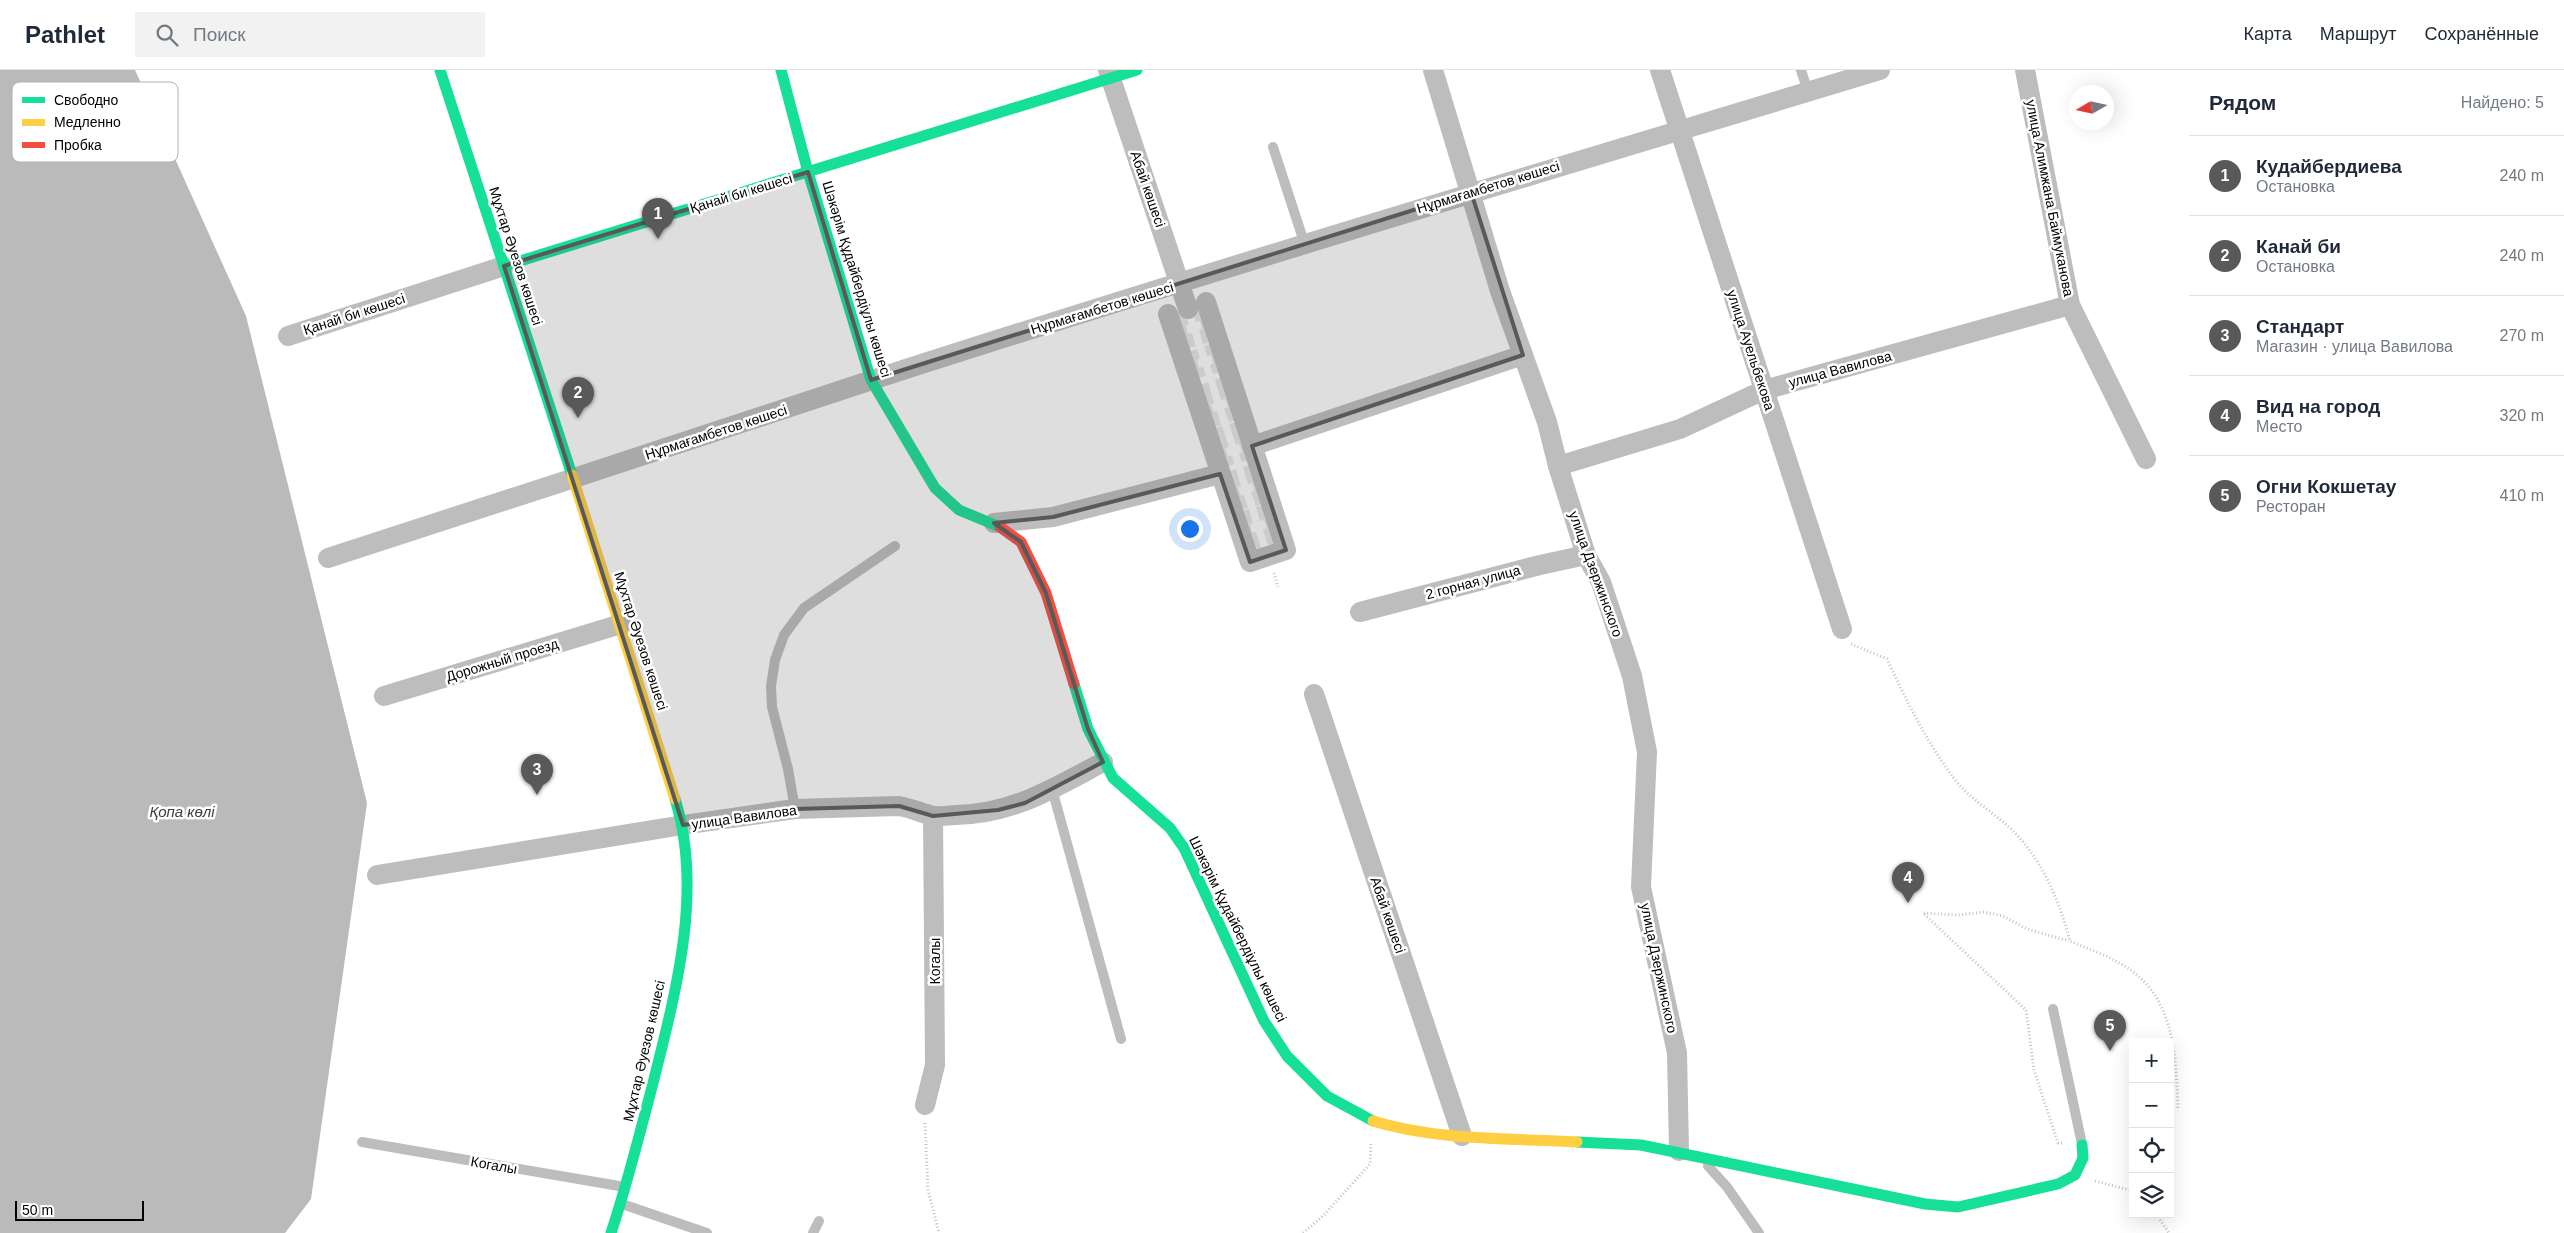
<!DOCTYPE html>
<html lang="ru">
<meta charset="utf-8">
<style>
body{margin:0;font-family:Arial,sans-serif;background:#f2f2f3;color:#1f2937}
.controls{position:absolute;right:15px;bottom:15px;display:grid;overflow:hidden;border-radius:0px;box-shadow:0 5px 20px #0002}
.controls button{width:45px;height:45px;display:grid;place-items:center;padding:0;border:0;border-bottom:1px solid #e0e1e3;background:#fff;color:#1f2937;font:25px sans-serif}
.compass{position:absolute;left:2069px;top:15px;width:45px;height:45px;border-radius:50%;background:#fff;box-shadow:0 5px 20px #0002;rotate:261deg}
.scale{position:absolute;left:15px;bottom:12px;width:129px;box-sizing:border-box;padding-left:5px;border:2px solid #000;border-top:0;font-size:14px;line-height:18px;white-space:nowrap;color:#000;-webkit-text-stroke:4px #fff;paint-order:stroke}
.you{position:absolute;left:1189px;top:458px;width:18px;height:18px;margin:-12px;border:4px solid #fff;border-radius:50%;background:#1a73e8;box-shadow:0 0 0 8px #1a73e833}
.badge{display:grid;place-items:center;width:32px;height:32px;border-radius:50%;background:#595959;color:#fff;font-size:16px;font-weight:700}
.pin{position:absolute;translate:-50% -41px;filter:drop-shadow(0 1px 2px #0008)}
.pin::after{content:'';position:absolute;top:26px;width:18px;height:15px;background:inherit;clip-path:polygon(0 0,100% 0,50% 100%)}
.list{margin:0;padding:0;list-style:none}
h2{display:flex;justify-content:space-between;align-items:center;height:65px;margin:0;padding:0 20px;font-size:21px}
h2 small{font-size:16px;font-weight:400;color:#747a83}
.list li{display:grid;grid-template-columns:32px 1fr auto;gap:15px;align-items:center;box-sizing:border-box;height:80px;padding:0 20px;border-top:1px solid #e0e1e3}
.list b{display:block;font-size:19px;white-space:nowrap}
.list p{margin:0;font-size:16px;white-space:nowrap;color:#747a83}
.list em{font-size:16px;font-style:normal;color:#747a83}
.icon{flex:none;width:28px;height:28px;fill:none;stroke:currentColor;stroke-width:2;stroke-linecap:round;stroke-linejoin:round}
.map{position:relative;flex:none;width:2189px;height:1163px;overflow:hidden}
header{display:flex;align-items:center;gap:30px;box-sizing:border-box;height:70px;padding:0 25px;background:#fff;border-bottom:1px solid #e0e1e3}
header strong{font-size:24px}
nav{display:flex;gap:28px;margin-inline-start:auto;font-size:18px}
.search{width:350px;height:45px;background:#f2f2f3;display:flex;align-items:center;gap:12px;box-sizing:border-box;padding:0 18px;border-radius:0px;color:#747a83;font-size:19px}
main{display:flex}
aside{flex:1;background:#fff}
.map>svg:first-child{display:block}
</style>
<header>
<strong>Pathlet</strong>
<div class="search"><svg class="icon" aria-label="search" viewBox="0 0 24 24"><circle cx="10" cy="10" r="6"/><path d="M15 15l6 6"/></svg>Поиск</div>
<nav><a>Карта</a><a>Маршрут</a><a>Сохранённые</a></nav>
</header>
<main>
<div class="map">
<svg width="2189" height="1163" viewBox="0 0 2189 1163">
<rect width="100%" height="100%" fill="#fff"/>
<g fill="#e8e8e8">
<polygon points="1201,233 1213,271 1203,274 1199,260 1202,259 1200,251 1196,252 1191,237"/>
<polygon points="1184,239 1189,254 1186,255 1188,264 1192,263 1196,276 1186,279 1174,242"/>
<polygon points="1214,273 1223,301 1213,304 1210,295 1213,294 1211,285 1207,286 1204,276"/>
<polygon points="1197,279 1200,288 1197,290 1199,298 1203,297 1206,306 1196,309 1187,282"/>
<polygon points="1225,306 1239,349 1229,352 1224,339 1228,337 1225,329 1221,330 1215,310"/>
<polygon points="1208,312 1214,333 1211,334 1214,342 1217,341 1221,355 1211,358 1198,316"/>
<polygon points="1239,351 1251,389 1242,392 1239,384 1242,382 1239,374 1236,375 1229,354"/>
<polygon points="1222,356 1229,377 1225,378 1228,386 1232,386 1234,394 1224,398 1212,359"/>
<polygon points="1253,394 1266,432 1256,436 1251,422 1254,421 1252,413 1248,414 1243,397"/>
<polygon points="1236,399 1241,416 1238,417 1241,426 1244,425 1248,438 1238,441 1226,403"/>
<polygon points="1266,434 1279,472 1268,475 1263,460 1267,458 1264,450 1260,451 1256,437"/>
<polygon points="1249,439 1253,453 1250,455 1252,462 1256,462 1261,478 1251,481 1239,442"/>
</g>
<polygon fill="#bababa" points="0,0 135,0 246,246 367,733 311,1129 285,1163 0,1163"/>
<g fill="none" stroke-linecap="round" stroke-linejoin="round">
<g stroke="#c2c2c2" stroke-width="3" stroke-dasharray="1 2.5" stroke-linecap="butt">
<polyline points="1274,503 1278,517"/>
<path d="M1851,574L1887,589C1907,632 1927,673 1956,711C1972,731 1995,743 2013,761C2042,789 2060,833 2070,871C2086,878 2104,884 2119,893C2175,922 2176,985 2178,1040"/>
<polyline points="925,1053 928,1120 939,1163"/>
<polyline points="2062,1073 2058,1073 2034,1000 2026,940 1923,843 1958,845 1984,842 2003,846 2027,859 2069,871"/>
<polyline points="2095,1111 2133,1121"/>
<polyline points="2156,1144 2169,1163"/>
<polyline points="1303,1163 1324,1145 1370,1094 1371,1072"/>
</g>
<g stroke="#bdbdbd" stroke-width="10">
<polyline points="1801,0 1808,22"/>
<polyline points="1273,77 1305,175"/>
<polyline points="1052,719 1121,969"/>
<polyline points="795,739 788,699 772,637 771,616 775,590 784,565 804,538 895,476"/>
<polyline points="2053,939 2082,1074"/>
<polyline points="362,1072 625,1117"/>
<polyline points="1708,1096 1727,1117 1759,1163"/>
<polyline points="622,1134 707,1163"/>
<polyline points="813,1163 819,1151"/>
</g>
<g stroke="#bdbdbd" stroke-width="20">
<polyline points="1108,0 1188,239"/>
<polyline points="1433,0 1500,221 1547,352 1558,396 1586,485 1601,512 1632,606 1647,682 1641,817 1677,983 1679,1081"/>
<polyline points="1660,0 1842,559"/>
<polyline points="2025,0 2070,235 2146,389"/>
<polyline points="1168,244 1250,492 1286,480 1206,232"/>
<polyline points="288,266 504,196"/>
<polyline points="1252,376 1523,285"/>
<polyline points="1558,396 1680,359 1764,320 2070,235"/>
<polyline points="994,453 1053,447 1220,404"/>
<path d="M328,488C510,430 690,369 872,310C1206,202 1543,102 1880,0"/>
<polyline points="1360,542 1540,495 1586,485"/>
<polyline points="1314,624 1462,1066"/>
<polyline points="384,626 621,554"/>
<path d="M377,805L683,755L795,739L899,736C911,738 921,743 933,746C940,747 949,745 956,745C1013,744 1054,718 1103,692"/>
<polyline points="925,1035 935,995 933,746"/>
</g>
<g stroke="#16e098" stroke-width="11">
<polyline points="440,0 572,405"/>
<polyline points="781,0 808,102 871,310 935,418 959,440 1000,457"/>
<polyline points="504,196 1137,0"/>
<polyline points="1074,614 1088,659 1113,708 1170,758 1184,778 1264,951 1287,986 1327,1026 1373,1051"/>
<polyline points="1577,1072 1641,1075 1925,1134 1958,1137 2058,1114 2075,1105 2083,1088 2082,1075"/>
<path d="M611,1163C627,1115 639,1066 652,1017C675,925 704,822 675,729"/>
</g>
<g stroke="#ffcf43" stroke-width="11">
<polyline points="572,405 675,729"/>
<path d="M1373,1051C1438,1071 1510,1068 1577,1072"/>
</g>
<polyline stroke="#f24e42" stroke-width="11" points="1000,457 1021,472 1046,523 1074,614"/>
</g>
<path fill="#595959" fill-opacity="0.2" stroke="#595959" stroke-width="4" stroke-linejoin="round" d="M808,102L871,310L1471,122L1523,285L1252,376L1286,480L1250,492L1220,404L1053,447L994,453L1021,472L1046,523L1088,659L1103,692L1025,733L998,740L933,746L899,736L795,739L683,755L504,196Z"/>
<g text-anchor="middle" stroke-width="5" stroke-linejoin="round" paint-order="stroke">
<g font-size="14" fill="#000" stroke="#fff">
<text transform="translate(1488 117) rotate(-17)" y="5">Нұрмағамбетов көшесі</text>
<text transform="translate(1148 119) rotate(71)" y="5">Абай көшесі</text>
<text transform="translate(741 123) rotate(-17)" y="5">Қанай би көшесі</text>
<text transform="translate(2050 128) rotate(79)" y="5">улица Алимжана Баймуканова</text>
<text transform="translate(516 186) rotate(72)" y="5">Мұхтар Әуезов көшесі</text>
<text transform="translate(857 209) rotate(73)" y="5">Шәкәрім Құдайбердіұлы көшесі</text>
<text transform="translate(1102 238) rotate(-17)" y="5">Нұрмағамбетов көшесі</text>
<text transform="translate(354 244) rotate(-18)" y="5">Қанай би көшесі</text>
<text transform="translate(1751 280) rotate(72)" y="5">улица Ауельбекова</text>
<text transform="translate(1840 299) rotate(-15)" y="5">улица Вавилова</text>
<text transform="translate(716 362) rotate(-18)" y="5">Нұрмағамбетов көшесі</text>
<text transform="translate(1596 504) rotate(70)" y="5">улица Дзержинского</text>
<text transform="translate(1473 512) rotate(-15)" y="5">2 горная улица</text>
<text transform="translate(641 571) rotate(72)" y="5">Мұхтар Әуезов көшесі</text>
<text transform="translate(502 590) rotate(-17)" y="5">Дорожный проезд</text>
<text transform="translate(744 747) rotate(-8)" y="5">улица Вавилова</text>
<text transform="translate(1388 845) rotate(71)" y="5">Абай көшесі</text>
<text transform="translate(1238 859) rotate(64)" y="5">Шәкәрім Құдайбердіұлы көшесі</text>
<text transform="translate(935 891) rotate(-90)" y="5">Когалы</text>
<text transform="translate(1659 898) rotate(78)" y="5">улица Дзержинского</text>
<text transform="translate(644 981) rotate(-77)" y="5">Мұхтар Әуезов көшесі</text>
<text transform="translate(494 1095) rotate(10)" y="5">Когалы</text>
</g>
<g font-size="15" font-style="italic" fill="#3d3d3d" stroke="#fff">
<text x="182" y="747">Қопа көлі</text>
</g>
</g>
<rect x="12" y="12" width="166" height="80" rx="8" fill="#fff" stroke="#b2b2b2" stroke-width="1"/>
<rect x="22" y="27" width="23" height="6" fill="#16e098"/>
<rect x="22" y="49" width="23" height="7" fill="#ffcf43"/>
<rect x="22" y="72" width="23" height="6" fill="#f24e42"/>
<g font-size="14" fill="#000">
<text x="54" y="35">Свободно</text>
<text x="54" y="57">Медленно</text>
<text x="54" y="80">Пробка</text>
</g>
</svg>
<div class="controls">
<button>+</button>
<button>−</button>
<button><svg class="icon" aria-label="locate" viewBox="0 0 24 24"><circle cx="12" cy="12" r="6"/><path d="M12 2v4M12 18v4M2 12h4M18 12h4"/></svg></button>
<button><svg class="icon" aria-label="layers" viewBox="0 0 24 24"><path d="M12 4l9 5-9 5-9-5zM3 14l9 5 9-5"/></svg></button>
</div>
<svg class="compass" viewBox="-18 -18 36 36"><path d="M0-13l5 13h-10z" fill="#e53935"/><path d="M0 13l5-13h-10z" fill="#747a83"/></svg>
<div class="scale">50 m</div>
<div class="you"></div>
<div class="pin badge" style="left:658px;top:169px">1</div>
<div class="pin badge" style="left:578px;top:348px">2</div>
<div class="pin badge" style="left:537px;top:725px">3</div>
<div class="pin badge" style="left:1908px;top:833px">4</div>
<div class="pin badge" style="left:2110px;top:981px">5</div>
</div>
<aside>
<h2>Рядом<small>Найдено: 5</small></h2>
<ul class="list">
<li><span class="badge">1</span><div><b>Кудайбердиева</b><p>Остановка</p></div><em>240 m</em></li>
<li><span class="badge">2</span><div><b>Канай би</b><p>Остановка</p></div><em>240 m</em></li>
<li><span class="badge">3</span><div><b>Стандарт</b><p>Магазин · улица Вавилова</p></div><em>270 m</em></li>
<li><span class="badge">4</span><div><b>Вид на город</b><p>Место</p></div><em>320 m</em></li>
<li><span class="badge">5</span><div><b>Огни Кокшетау</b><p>Ресторан</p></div><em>410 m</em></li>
</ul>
</aside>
</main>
